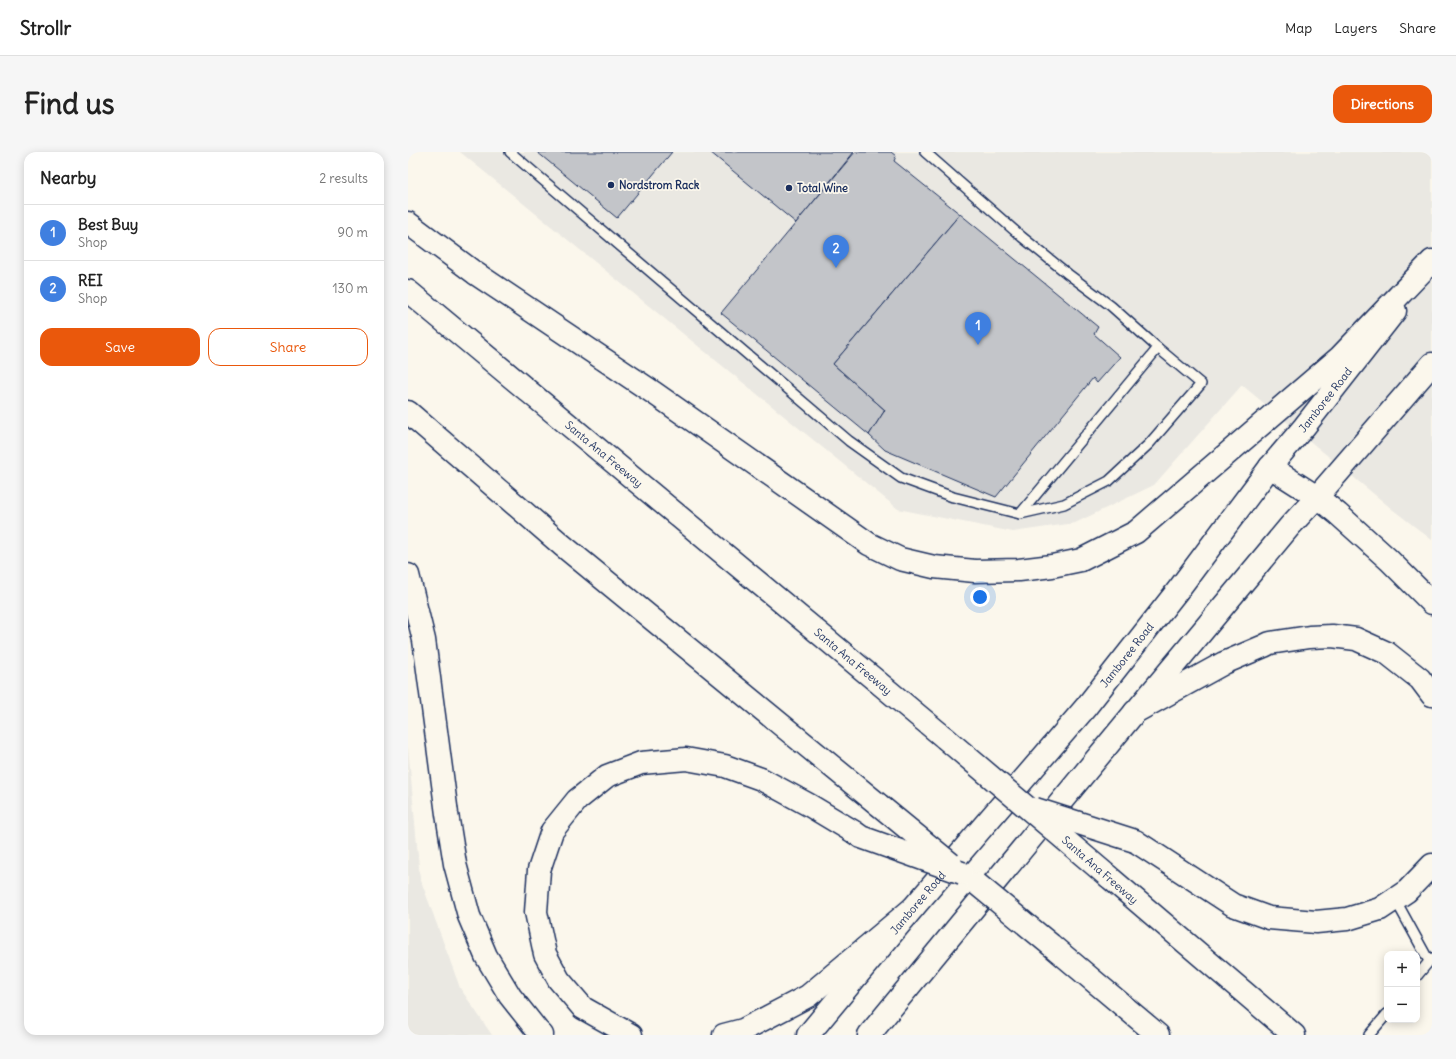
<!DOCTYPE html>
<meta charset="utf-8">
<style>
body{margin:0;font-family:Delius,sans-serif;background:#f6f6f6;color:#222}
.controls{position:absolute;right:12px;bottom:12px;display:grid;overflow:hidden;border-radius:8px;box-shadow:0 2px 10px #0003}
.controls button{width:36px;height:36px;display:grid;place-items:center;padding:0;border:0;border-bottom:1px solid #e0e0e0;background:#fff;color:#222;font:20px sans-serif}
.you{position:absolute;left:572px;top:445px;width:14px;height:14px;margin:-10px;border:3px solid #fff;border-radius:50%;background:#1a73e8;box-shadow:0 0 0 6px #1a73e833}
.badge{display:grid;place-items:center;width:26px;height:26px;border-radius:50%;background:#ea580c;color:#fff;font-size:13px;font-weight:700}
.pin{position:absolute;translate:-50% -33px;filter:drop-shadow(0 1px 2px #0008)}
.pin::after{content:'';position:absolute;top:21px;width:14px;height:12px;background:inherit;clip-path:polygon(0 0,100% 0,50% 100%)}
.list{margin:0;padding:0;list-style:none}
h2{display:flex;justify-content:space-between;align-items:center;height:52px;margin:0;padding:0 16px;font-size:17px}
h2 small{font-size:13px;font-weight:400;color:#767676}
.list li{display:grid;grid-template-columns:26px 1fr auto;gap:12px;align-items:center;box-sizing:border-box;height:56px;padding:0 16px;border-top:1px solid #e0e0e0}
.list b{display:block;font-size:15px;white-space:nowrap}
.list p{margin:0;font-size:13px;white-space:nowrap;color:#767676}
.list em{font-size:13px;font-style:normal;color:#767676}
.actions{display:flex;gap:8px;padding:12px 16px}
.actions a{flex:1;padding:9px 0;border:1px solid #ea580c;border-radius:12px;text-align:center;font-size:14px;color:#ea580c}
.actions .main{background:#ea580c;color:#fff}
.map{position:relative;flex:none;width:1024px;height:883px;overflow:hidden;border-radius:12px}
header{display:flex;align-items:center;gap:24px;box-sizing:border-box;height:56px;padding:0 20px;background:#fff;border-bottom:1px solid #e0e0e0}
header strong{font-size:19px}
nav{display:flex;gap:22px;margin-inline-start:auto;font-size:14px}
.intro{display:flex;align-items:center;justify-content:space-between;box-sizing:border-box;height:96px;padding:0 24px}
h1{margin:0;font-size:28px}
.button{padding:10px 18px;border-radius:12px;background:#ea580c;color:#fff;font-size:14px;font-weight:700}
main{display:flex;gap:24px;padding:0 24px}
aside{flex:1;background:#fff;border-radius:12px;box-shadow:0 2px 10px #0003}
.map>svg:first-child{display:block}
</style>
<header>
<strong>Strollr</strong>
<nav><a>Map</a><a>Layers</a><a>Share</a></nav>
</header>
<div class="intro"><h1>Find us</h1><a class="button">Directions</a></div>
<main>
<aside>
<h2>Nearby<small>2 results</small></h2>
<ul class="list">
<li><span class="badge" style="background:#3f7fe0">1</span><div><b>Best Buy</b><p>Shop</p></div><em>90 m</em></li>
<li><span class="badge" style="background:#3f7fe0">2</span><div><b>REI</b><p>Shop</p></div><em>130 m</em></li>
</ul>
<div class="actions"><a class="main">Save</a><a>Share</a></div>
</aside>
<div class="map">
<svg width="1024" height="883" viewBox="0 0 1024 883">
<rect width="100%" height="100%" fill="#fbf7ec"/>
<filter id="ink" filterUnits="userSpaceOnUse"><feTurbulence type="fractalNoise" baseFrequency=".025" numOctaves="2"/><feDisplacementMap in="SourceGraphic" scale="8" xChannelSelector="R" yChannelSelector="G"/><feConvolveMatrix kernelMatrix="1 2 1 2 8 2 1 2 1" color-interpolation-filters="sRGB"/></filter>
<g filter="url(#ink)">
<g fill="#eae8e2">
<polygon points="52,0 1024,0 1024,388 984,357 834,233 746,333 667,371 605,380 490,357"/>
<polygon points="0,594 12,726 52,836 84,883 0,883"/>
</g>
<g fill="#c3c5c9" stroke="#1b2f5e">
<polygon points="129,0 264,0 209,66"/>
<polygon points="302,0 446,0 388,71"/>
<polygon points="447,0 483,0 488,4 486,9 552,62 425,212 477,258 461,283 313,161"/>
<polygon points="552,62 690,175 686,182 712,205 689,231 685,226 588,345 477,298 461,283 477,258 425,212"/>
</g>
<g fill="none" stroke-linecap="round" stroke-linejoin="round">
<g stroke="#1b2f5e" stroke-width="12">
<g id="service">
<polyline points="102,0 441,289 493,326 545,345 612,362 750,196"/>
<polyline points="517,0 614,85 660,122 703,154 750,196 793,232 741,292 701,329 656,352 612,362"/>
<polyline points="987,747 1021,809"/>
<polyline points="1009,824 1024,806"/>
<polyline points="961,883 979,862"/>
</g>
</g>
<g stroke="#1b2f5e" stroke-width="25">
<g id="primary">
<path id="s1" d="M862,315L896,275L987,159"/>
<polyline points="728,559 882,374 909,345 1024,212"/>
</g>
</g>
<g stroke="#1b2f5e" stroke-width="25">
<g id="trunk">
<path id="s2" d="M400,883L505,756L678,555L770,438L862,315"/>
<polyline points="461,883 727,560"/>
</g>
</g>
<g stroke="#1b2f5e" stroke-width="25">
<g id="motorway">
<polyline points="0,71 67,121 246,241 461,392 492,407 526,415 567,419 611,418 644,414 673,408 728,380 932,205 1024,109"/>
<path id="s3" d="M0,139L537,586"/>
<polyline points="0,260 154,393 471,653"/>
<polyline points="862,315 909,345 930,362 981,408 1024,451"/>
<polyline points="0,423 16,488 39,662 47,712 61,764 78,804 102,844 129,878 134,883"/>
<polyline points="727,560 816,511 856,494 862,491 901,485 924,484 948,487 979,501 1012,527 1024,543"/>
<polyline points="727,689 825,753 861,766 908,770 939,767 972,757 999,739 1024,713"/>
<polyline points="701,725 886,883"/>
<polyline points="643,793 750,883"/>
<polyline points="223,883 175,856 151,828 137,802 128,760 131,718 144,679 169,648 199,624 233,611 278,607 317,614 353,627 401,653 446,680"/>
<polyline points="316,883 335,878 400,844 505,756"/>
</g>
</g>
<use href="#service" stroke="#fbf7ec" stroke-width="9"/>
<use href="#primary" stroke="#fbf7ec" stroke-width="22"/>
<use href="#trunk" stroke="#fbf7ec" stroke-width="22"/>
<use href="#motorway" stroke="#fbf7ec" stroke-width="22"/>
<g stroke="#1b2f5e" stroke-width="25" stroke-linecap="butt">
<g id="motorway-bridge">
<polyline points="537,586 701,725"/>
<polyline points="471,653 543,712"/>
<polyline points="627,657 727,689"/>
<polyline points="446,680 453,685 554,721"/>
<polyline points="569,732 643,793"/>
</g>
</g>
<use href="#motorway-bridge" stroke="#fbf7ec" stroke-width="22"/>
</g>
</g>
<g fill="#1b2f5e" stroke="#fbf7ec" stroke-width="1.5">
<circle cx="203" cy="33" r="4"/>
<circle cx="381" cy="36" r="4"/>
</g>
<g text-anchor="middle" stroke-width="3.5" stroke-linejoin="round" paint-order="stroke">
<g font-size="11" font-weight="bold" fill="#1b2f5e" stroke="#fbf7ec" text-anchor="start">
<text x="211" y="37">Nordstrom Rack</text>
<text x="389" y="40">Total Wine</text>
</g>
<g font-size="11" fill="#1b2f5e" stroke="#fbf7ec">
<text dy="4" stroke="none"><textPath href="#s1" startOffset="87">Jamboree Road</textPath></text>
<text dy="4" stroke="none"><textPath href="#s3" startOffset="255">Santa Ana Freeway</textPath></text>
<text dy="4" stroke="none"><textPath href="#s2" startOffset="496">Jamboree Road</textPath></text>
<text dy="4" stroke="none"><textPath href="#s3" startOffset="579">Santa Ana Freeway</textPath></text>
<text transform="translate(692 718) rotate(41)" y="4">Santa Ana Freeway</text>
<text dy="4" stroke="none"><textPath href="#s2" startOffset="172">Jamboree Road</textPath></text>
</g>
</g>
</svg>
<div class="controls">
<button>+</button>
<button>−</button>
</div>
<div class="you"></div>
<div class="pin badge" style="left:570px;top:193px;background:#3f7fe0">1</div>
<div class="pin badge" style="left:428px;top:116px;background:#3f7fe0">2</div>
</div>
</main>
